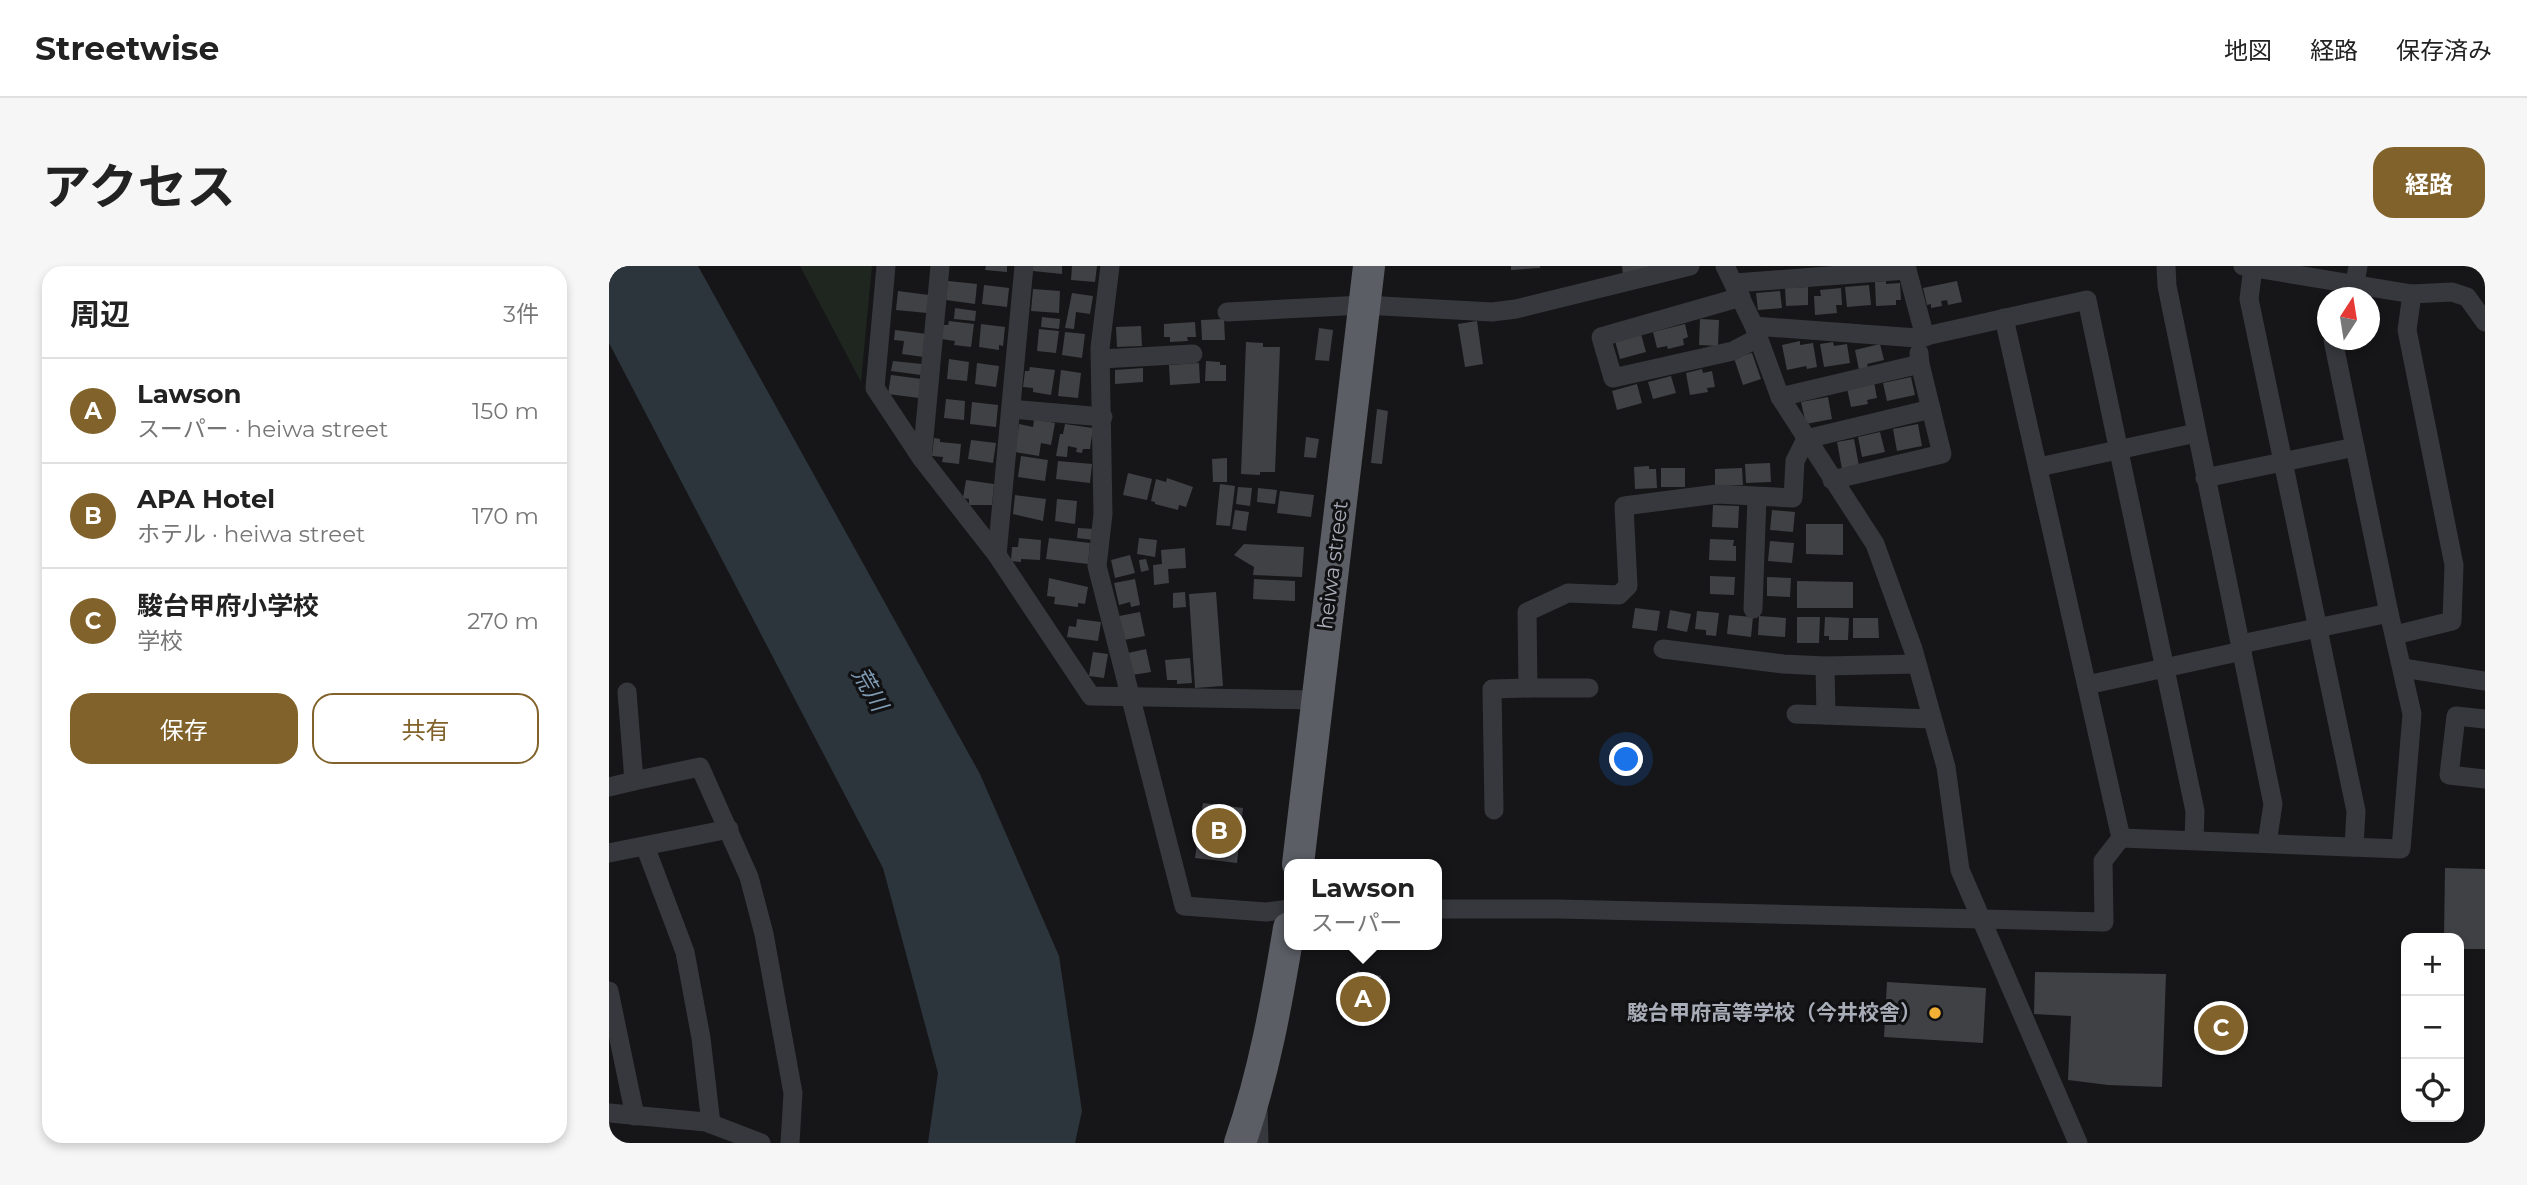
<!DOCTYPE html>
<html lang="ja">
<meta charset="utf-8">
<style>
body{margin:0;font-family:Montserrat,"Noto Sans JP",sans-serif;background:#f6f6f6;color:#222}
.controls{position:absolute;right:21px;bottom:21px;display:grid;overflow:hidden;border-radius:14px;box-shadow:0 4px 10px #0003}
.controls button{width:63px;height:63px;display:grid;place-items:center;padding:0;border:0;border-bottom:2px solid #e0e0e0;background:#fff;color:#222;font:35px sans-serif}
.compass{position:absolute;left:1708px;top:21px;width:63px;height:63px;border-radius:50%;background:#fff;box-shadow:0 4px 10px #0003;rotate:12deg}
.you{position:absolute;left:1018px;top:494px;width:24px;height:24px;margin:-18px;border:5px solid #fff;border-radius:50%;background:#1a73e8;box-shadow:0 0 0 10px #1a73e833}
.badge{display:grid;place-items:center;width:46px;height:46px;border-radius:50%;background:#80622a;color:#fff;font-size:23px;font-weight:700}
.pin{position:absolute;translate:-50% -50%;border:4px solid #fff;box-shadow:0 2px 7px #0006}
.popup{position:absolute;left:675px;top:593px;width:158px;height:91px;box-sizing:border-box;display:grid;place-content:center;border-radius:14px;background:#fff;filter:drop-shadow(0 2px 5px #0005);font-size:23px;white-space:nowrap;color:#767676}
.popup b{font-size:26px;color:#222}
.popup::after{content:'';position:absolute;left:50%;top:100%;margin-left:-14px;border:14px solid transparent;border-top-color:#fff}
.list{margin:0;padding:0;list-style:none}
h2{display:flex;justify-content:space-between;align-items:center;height:91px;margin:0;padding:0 28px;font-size:30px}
h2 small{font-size:23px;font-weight:400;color:#767676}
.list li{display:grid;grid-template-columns:46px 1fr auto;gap:21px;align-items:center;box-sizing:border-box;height:105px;padding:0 28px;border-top:2px solid #e0e0e0}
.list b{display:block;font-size:26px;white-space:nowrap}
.list p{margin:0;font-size:23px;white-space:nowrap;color:#767676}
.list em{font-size:23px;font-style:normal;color:#767676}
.actions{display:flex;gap:14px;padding:21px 28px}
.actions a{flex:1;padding:16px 0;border:2px solid #80622a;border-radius:21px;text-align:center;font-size:24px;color:#80622a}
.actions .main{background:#80622a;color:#fff}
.icon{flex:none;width:38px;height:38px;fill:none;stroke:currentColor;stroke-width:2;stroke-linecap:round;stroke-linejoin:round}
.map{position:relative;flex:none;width:1876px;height:877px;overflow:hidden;border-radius:21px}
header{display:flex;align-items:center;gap:42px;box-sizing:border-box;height:98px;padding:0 35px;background:#fff;border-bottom:2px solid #e0e0e0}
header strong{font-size:33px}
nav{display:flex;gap:38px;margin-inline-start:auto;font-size:24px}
.intro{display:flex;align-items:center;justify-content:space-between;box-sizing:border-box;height:168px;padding:0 42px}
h1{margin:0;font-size:49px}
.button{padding:18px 32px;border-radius:21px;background:#80622a;color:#fff;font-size:24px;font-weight:700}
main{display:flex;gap:42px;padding:0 42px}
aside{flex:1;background:#fff;border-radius:21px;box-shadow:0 4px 10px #0003}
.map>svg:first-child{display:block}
</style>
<header>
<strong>Streetwise</strong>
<nav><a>地図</a><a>経路</a><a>保存済み</a></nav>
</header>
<div class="intro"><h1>アクセス</h1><a class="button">経路</a></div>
<main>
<aside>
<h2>周辺<small>3件</small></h2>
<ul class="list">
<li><span class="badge">A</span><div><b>Lawson</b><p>スーパー · heiwa street</p></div><em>150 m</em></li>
<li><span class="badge">B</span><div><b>APA Hotel</b><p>ホテル · heiwa street</p></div><em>170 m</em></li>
<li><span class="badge">C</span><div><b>駿台甲府小学校</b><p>学校</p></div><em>270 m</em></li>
</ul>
<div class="actions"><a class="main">保存</a><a>共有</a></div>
</aside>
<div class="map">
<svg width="1876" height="877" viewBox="0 0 1876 877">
<rect width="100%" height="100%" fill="#161618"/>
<polygon fill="#1e261f" points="191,0 263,0 252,116"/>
<polygon fill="#2c353c" points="0,0 89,0 371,508 450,690 473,845 466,877 319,877 329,807 274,602 0,77"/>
<g fill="#404145">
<polygon points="377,0 398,0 398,6 376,4"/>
<polygon points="424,0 453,0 453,8 424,5"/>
<polygon points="463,0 488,0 486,16 462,14"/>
<polygon points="902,0 931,0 931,2 902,4"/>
<polygon points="1013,0 1040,0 1040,3 1014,8"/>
<polygon points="339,15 368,18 366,38 337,34"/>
<polygon points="1277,15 1277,18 1291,17 1292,34 1287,34 1287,39 1267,40 1266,16"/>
<polygon points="1348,15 1353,36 1339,39 1338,34 1332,35 1333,40 1322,42 1322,38 1318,39 1314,22"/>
<polygon points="375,19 400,22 398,41 373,38"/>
<polygon points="1260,19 1262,39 1238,41 1236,21"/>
<polygon points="1199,21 1199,39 1177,40 1176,22"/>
<polygon points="1232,22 1233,39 1227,39 1228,47 1206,49 1205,30 1212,30 1211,24"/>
<polygon points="424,23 451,25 450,47 422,45"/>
<polygon points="289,25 320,29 318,47 287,44"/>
<polygon points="1171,25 1173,42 1149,44 1147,27"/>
<polygon points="463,27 484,30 481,48 467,46 465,63 456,62"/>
<polygon points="346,42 367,45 366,55 345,53"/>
<polygon points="433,51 451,53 450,63 432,61"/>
<polygon points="615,53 616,74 593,74 592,54"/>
<polygon points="1091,53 1110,54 1109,80 1090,79"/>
<polygon points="340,55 365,58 362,81 345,79 346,75 332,73 334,59 339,59"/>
<polygon points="868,55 874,98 856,101 849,58"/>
<polygon points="586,56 587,71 578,71 579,75 561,76 561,71 555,71 555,58"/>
<polygon points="372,58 396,61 394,80 390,79 390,84 370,81"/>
<polygon points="1076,58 1079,71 1074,73 1075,79 1059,83 1058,80 1048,82 1044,66"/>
<polygon points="532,60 533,80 508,81 507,61"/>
<polygon points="710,62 724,64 720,95 706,94"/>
<polygon points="430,63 450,65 447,87 428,85"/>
<polygon points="286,64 318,68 315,91 293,88 295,75 285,74"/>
<polygon points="456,66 476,68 473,92 453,89"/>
<polygon points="1032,68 1037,86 1011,93 1006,75"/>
<polygon points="1191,75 1191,79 1204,77 1208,101 1198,103 1197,100 1178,104 1173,79"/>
<polygon points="637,76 654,77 654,81 671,81 666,206 651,206 651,209 632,208"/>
<polygon points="1224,76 1225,80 1238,78 1241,97 1215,101 1211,78"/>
<polygon points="1271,78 1275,94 1258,98 1259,102 1250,104 1246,84"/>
<polygon points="1143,87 1152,113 1134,119 1125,92"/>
<polygon points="340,93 360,96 358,115 338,113"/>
<polygon points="284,95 313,98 312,109 282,105"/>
<polygon points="597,95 611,96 611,99 617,99 617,115 596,115"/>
<polygon points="368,97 390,100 387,121 366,118"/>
<polygon points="590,97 591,117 561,119 560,99"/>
<polygon points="421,101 446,104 442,129 424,126 424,122 414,121 416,105 420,105"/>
<polygon points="534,102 534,116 506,118 506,104"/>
<polygon points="1093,103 1094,107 1103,105 1106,121 1098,122 1099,126 1081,129 1077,107"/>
<polygon points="452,104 472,107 469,132 449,130"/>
<polygon points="282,109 313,113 310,132 279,128"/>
<polygon points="1062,110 1067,127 1044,133 1039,116"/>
<polygon points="1302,111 1306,129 1278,135 1274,117"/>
<polygon points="1265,116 1268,132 1258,134 1259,138 1242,141 1238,122"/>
<polygon points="1028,118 1033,137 1008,144 1003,125"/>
<polygon points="1219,131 1223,153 1197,158 1192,136"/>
<polygon points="337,133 356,135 355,154 335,152"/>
<polygon points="363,136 389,139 387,161 361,158"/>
<polygon points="768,143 779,145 773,198 762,197"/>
<polygon points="425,153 446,157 442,179 432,177 430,190 406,186 410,158 424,161"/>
<polygon points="456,158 484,162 481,183 474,183 473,187 467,186 468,182 459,180 458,191 447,190 451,168 454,168"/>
<polygon points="1309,158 1313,180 1288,185 1284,163"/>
<polygon points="1271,166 1276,186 1253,191 1249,171"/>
<polygon points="697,171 710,173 707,192 695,191"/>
<polygon points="325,172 331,173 331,176 352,178 350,198 333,196 334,191 323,190"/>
<polygon points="1245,173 1250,200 1233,203 1228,176"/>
<polygon points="362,174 387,177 384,197 359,193"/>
<polygon points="412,190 439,194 436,215 409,211"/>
<polygon points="618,192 618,216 604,216 603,193"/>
<polygon points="449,195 483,198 481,217 447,213"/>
<polygon points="1161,197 1162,216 1137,217 1136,198"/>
<polygon points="1040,200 1040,203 1047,203 1048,222 1026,223 1025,201"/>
<rect x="1052" y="202" width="24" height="19"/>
<polygon points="1133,202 1134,219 1106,219 1106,203"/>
<polygon points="519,207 543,213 538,234 514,229"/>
<polygon points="558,212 584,221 577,241 570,239 569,244 546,238 546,236 542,235 547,213 557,216"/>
<polygon points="357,214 385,218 383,239 360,239 360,233 354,232"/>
<polygon points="611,218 626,220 621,260 607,259"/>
<polygon points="629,221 643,222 641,240 627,238"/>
<polygon points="649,222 668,224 666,238 648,236"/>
<polygon points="671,225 705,229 702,251 668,247"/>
<polygon points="406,229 437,233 434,255 404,248"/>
<polygon points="448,233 468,235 466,258 446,255"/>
<polygon points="1104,239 1130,240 1129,262 1103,261"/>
<polygon points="626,244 640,246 637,265 623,263"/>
<polygon points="1163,244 1186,246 1184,266 1161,264"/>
<polygon points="1197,258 1234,258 1234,289 1197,288"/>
<polygon points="469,262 486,263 485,274 468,272"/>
<polygon points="410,272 432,274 431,294 412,293 412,296 402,295 403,281 409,281"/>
<polygon points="440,272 481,277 479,298 437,293"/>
<polygon points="530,272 548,274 546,291 528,288"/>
<polygon points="1101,273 1125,274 1124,280 1127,280 1127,295 1100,294"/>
<polygon points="1161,275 1185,277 1183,297 1159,295"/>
<polygon points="635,278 695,281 693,311 644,309 645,301 625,289"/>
<polygon points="576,282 577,302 559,303 560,317 545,319 544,299 553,298 552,284"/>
<polygon points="521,289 526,307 506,312 502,294"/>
<polygon points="537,293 540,304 532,306 530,294"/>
<polygon points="1101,310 1126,311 1125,329 1101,328"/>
<polygon points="1158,311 1182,312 1181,331 1158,330"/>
<polygon points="440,312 479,321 476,338 469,337 469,341 445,338 446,331 438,330"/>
<polygon points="526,313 531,339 522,341 521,336 510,339 505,317"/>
<polygon points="645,313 686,315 686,335 644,333"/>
<polygon points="1188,315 1244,316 1244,342 1188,342"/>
<polygon points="576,326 577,341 564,342 564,327"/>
<polygon points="607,326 614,420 586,422 580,328"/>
<polygon points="1026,342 1051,345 1048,365 1023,362"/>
<polygon points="1061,344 1082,348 1078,366 1058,362"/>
<polygon points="1088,345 1110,347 1107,370 1097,369 1097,364 1086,363"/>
<polygon points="531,346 536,370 515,374 510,350"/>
<polygon points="1120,349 1144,351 1142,371 1118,368"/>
<polygon points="1150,350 1177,352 1176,371 1149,369"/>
<polygon points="1188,351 1211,351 1210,377 1188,377"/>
<polygon points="1216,351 1240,352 1239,374 1220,374 1220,370 1215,370"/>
<polygon points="1244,352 1269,352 1270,372 1244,372"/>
<polygon points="468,353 492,356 489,375 458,371 460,360 467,361"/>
<polygon points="537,383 542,406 523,409 519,387"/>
<polygon points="484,386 499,388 495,412 480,410"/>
<polygon points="581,392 583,417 568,418 568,414 558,414 556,394"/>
<polygon points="594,537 634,542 628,597 586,592"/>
<polygon points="1836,602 1876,603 1876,683 1850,683 1850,672 1835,672"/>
<polygon points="748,705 772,710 762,758 736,753"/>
<polygon points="1426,706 1557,708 1553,821 1499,819 1459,814 1462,750 1425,748"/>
<polygon points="1278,716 1377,722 1374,777 1275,771"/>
</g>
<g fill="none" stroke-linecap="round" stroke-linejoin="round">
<g stroke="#37383d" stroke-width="19">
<polyline points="277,0 266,122 313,193 388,289 482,430 708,434"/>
<polyline points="501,0 491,82 494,248 488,300 575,640 657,646 680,643"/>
<polyline points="1116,0 1145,60 1171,131 1266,278 1304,383 1337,501 1351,604 1469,877"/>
<polyline points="1297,0 1316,71"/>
<polyline points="1557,0 1558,20 1664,538 1658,577"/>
<polyline points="1634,0 1803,28 1843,26 1858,31 1876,56"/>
<polyline points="1644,1 1640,33 1747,545 1745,581"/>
<polyline points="1126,17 1298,4"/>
<polyline points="1746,17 1749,0"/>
<polyline points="1132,31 992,71 1004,112 1124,85 1149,72"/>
<polyline points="618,46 755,39 883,46 907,43 1081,0"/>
<polyline points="1395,52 1512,572"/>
<polyline points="1145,60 1308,72 1478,34 1586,545 1585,574"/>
<polyline points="492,93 584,88"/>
<polyline points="1171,131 1311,98 1310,87"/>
<polyline points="402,143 494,151"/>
<polyline points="313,193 331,0"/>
<polyline points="1430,201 1587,167"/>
<polyline points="1596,212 1746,181"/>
<polyline points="1223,214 1333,188 1322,143"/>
<polyline points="388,289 415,0"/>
<polyline points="1144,343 1148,231"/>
<polyline points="1786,369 1843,355 1845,299 1798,64 1803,28"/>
<polyline points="1632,378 1780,347"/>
<polyline points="1054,383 1174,398 1216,400 1308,398"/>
<polyline points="1216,400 1217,449"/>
<polyline points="1794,402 1876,415"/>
<polyline points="1478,419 1633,385"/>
<polyline points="980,422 919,422 918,346 959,327 1010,329 1019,320 1015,240 1108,228 1184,232 1186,195 1197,173 1322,143 1311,98"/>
<polyline points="18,426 25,515 91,501 140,611 155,668 184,827 181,877"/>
<polyline points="1187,448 1323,453"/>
<polyline points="1876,453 1847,450 1840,509 1876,513"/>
<polyline points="0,521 25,515"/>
<polyline points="885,544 883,423 919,422"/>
<polyline points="1512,572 1792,583 1803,448 1780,347 1724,74"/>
<polyline points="36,580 76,686 92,772 102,858"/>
<polyline points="0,587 120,563"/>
<polyline points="828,643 949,643 1495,656 1494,595 1512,572"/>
<polyline points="0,725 26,850"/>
<polyline points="649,842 650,877"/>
<polyline points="0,847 97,856 152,877"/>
</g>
<g stroke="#5b5e65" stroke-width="32">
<polyline points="689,598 760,0"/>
<path d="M631,877C655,807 668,735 680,662"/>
</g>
</g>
<circle fill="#f2b134" stroke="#111113" stroke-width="2.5" cx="1326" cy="747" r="7"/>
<g text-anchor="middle" stroke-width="6" stroke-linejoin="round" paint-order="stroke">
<g font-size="21" fill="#a8adb8" stroke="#111113">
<text transform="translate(724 299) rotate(-83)" y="7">heiwa street</text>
</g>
<g font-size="21" font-weight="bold" fill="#a8adb8" stroke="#111113" text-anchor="end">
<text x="1312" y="754">駿台甲府高等学校（今井校舎）</text>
</g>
<g font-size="23" font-style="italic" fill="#7f9bb3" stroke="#111113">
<text transform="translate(261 423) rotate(60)" y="8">荒川</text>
</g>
</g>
</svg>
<div class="controls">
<button>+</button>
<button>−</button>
<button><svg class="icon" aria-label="locate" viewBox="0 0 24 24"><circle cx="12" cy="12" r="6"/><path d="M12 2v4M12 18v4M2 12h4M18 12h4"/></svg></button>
</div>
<svg class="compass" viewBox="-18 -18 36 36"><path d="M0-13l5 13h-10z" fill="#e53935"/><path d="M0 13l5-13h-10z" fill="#767676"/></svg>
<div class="you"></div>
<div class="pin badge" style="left:754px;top:733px">A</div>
<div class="popup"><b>Lawson</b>スーパー</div>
<div class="pin badge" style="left:610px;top:565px">B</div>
<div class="pin badge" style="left:1612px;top:762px">C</div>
</div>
</main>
